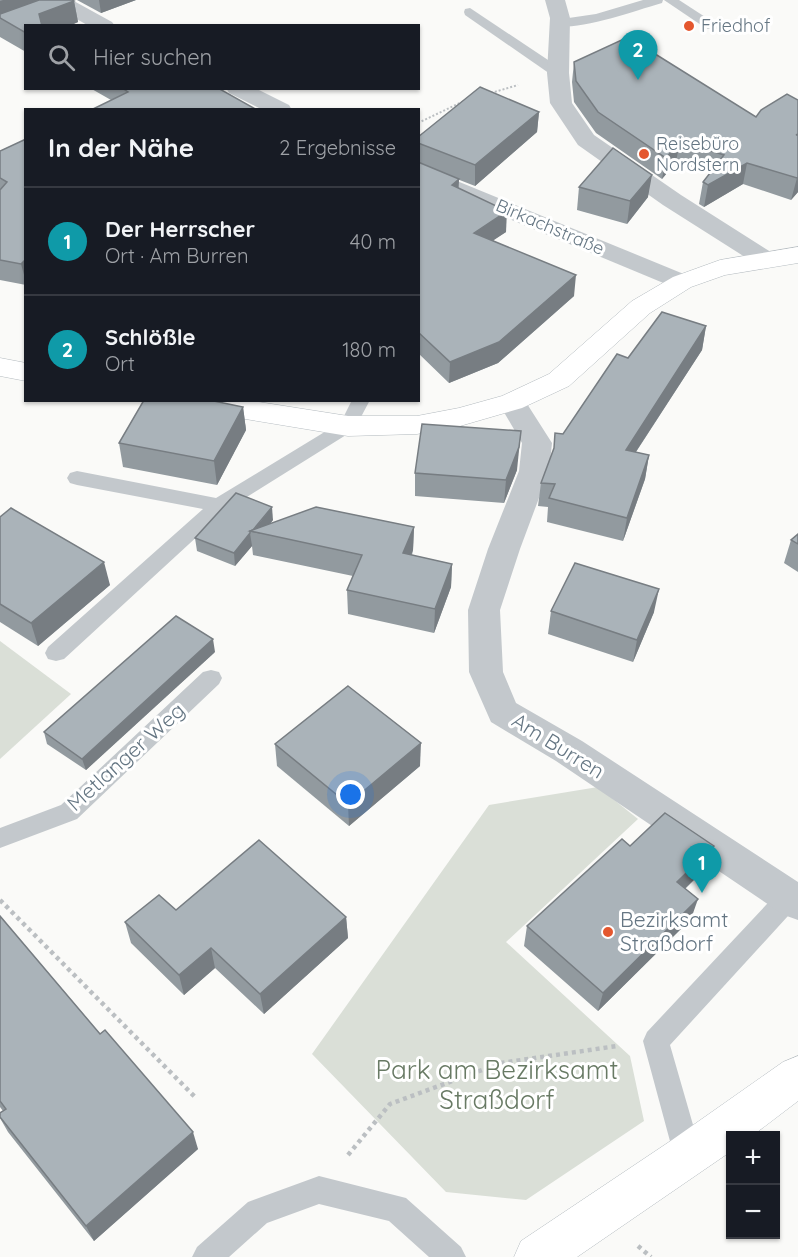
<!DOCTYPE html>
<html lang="de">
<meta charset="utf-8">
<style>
body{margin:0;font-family:Quicksand,sans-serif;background:#242831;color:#f1f3f6}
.controls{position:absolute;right:18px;bottom:18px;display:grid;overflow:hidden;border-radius:0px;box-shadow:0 2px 4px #0004}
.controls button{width:54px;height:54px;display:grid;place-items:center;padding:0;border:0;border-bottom:2px solid #363941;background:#171b24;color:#f1f3f6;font:30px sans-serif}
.you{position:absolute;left:351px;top:795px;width:21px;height:21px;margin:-15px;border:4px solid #fff;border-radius:50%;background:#1a73e8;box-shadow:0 0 0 9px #1a73e833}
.badge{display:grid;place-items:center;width:39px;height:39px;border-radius:50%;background:#db2777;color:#fff;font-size:20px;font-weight:700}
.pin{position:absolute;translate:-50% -50px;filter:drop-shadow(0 2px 3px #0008)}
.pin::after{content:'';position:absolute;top:32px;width:21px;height:18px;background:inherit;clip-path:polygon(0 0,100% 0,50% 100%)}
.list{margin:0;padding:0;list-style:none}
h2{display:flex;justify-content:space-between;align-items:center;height:78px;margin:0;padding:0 24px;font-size:26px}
h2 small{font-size:20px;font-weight:400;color:#9ea1a6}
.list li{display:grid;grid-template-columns:39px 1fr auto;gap:18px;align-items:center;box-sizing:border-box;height:108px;padding:0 24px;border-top:2px solid #363941}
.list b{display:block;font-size:22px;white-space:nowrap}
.list p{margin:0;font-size:20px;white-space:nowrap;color:#9ea1a6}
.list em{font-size:20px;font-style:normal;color:#9ea1a6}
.icon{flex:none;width:33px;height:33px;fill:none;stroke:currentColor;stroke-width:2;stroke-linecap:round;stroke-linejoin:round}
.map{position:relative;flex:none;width:798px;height:1257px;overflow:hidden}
.search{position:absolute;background:#171b24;box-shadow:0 2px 4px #0004;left:24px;top:24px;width:396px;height:66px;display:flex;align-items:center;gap:15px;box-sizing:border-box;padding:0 21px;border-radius:0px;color:#9ea1a6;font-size:22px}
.panel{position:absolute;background:#171b24;box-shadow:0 2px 4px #0004;left:24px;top:108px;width:396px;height:294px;border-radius:0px}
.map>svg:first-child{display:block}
</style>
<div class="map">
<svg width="798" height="1257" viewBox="0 0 798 1257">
<rect width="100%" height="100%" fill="#fafaf8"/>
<g fill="#dadfd7">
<polygon points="0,641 71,694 0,759"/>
<polygon points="598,787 638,819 506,942 630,1056 644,1121 526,1200 446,1192 312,1054 489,805"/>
</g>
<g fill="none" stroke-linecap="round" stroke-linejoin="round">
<g stroke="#b3babf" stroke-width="1">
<g id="secondary">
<polygon points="798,247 798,263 725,275 691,287 650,313 569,386 522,408 460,426 417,434 348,436 185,409 175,406 171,400 246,400 348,416 417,416 459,408 502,396 549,374 632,301 673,277 720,260"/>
<polygon points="0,358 26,363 26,381 0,376"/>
<polygon points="798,1056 798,1101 752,1136 730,1136 730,1152 577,1257 514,1257 521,1241 672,1140 783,1062"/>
</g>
</g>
<g stroke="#bbbfc2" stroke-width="2" stroke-dasharray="2 2" stroke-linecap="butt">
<polyline points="491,93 518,85"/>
<polyline points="418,123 464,101"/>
</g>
<g stroke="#bbbfc2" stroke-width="4.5" stroke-dasharray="4 4" stroke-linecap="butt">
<polyline points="0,900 196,1098"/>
<polyline points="348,1155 390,1104 501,1063 617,1046"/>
<polyline points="638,1246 651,1257"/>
</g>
<g fill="#c3c8cc" fill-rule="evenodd">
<path d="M643,0H663L662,3C643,8 567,36 553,23L555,20L596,14Z"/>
<polygon points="664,0 679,0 719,26 717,29 707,29"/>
<polygon points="470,8 563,70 565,73 563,76 553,76 465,15 464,12 465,9"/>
<polygon points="352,400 370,400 354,430 226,510 64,659 56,661 48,659 45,653 48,647 203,509 77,485 70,483 67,478 70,473 77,471 216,498 341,422"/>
<polygon points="211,670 219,672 222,678 219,684 77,819 0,848 0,828 61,805 203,672"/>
<polygon points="790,886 798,889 798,905 670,1045 702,1156 698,1166 688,1170 678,1166 674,1156 643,1041 647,1032 781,889"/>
<polygon points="319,1176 406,1198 461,1247 466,1257 429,1257 389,1221 319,1204 267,1223 229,1257 192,1257 197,1247 248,1202"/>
</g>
<g fill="#c3c8cc" fill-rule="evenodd">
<polygon points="47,0 72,0 112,22 115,26 89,26 50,4"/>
<polygon points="545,0 565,0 570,18 569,73 572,103 594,135 681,195 774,254 778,259 774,264 765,267 756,264 663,205 578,145 550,103 547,73 550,18"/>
<polygon points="226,88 255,88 289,105 292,110 263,110 229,93"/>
<polygon points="418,165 691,277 695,282 691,287 682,290 673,287 418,181"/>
<polygon points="512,393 522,396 552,443 549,471 520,549 500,610 503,672 516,703 582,741 798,882 798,920 784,915 556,761 491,722 469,672 468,610 488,549 519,471 522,443 498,402 502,396"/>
</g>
<use href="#secondary" fill="#fff" fill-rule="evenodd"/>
</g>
<g fill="#929a9f">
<polygon points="0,0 74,1 78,22 69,26 26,26 26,52 0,37"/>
<polygon points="77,0 136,0 101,13"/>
<polygon points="574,62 756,117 798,100 798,192 791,200 743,184 704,207 699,204 703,182 710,173 676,162 662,179 596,133 574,102 572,82"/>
<polygon points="90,88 218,88 111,100"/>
<polygon points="539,112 537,132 475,186 457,179 459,179 458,188 506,232 493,240 574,296 498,363 449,383 418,353 418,137"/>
<polygon points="26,139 26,285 0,280 0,151"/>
<polygon points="579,187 648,197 627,224 577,210"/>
<polygon points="706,326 702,350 636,452 649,455 645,479 623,541 547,522 548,507 538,506 541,483 563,434 628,358"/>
<polygon points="243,407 246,430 217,485 123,467 119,443"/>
<polygon points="517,470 504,503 415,496 415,473"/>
<polygon points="0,517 110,585 38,646 0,622"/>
<polygon points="273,520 270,524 414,527 413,550 412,555 452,564 451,587 434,633 348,614 347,590 353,576 253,555 252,546 235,566 197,551 195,538"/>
<polygon points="798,534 798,572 784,563 791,540"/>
<polygon points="551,611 654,612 633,662 548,634"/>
<polygon points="215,652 86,770 47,744 44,732"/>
<polygon points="275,744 420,766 349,826 277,766"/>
<polygon points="630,846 708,866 685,889 691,919 598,1011 524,946 527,926"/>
<polygon points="176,910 346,917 348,938 264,1014 215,968 184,995 131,943 125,922"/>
<polygon points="0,916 198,1149 94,1241 8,1132 0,1118 0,1113 3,1111 0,1107"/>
</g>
<g fill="#777d82">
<polygon points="3,0 47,0 0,18 0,1"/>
<polygon points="99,0 136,0 101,13"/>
<polygon points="74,1 78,22 69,26 41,26 39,14"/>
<polygon points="539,112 537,132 475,186 475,165"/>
<polygon points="680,141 676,162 662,179 666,158"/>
<polygon points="747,163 743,184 704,207 708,185"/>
<polygon points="652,175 648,197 627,224 630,201"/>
<polygon points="798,177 798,192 791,200 797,178"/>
<polygon points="459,179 458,200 452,185"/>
<polygon points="507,211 506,232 473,254 474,233"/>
<polygon points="26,259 26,282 21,264"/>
<polygon points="576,275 574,296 498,363 449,383 450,362"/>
<polygon points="706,326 702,350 622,473 626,450"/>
<polygon points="243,407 246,430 217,485 214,461"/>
<polygon points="521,431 517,470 504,503 506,480"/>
<polygon points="649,455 645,479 623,541 627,518"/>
<polygon points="272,507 273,520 262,534 252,532"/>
<polygon points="414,527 413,550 403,576 403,553"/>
<polygon points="250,533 252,546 235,566 234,553"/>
<polygon points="104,562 110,585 38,646 31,623"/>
<polygon points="452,564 451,587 434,633 435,609"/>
<polygon points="659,589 654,612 633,662 637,640"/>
<polygon points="213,639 215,652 86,770 82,759"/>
<polygon points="421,743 420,766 349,826 348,804"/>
<polygon points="714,846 708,866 671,902 677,882"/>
<polygon points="698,899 691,919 598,1011 603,993"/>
<polygon points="346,917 348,938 264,1014 260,994"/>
<polygon points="211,948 215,968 184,995 179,975"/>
<polygon points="193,1132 198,1149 94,1241 86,1226"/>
</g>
<g fill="#aab3b9" stroke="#777d82" stroke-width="1.5">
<polygon points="39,0 72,0 74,1 39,14 42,26 26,26 26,33 0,18 0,14"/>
<polygon points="628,37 756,117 761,110 787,94 798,100 798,134 796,135 798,135 798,177 797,178 747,163 708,185 703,182 724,155 680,141 666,158 598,112 576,81 574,62"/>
<polygon points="480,87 539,112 475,165 418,143 418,137"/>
<polygon points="122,88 218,88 257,110 91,110 128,92"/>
<polygon points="26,139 26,259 21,264 0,260 0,190 7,182 0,178 0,151"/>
<polygon points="613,148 652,175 630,201 579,187"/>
<polygon points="418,162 459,179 452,185 507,211 474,233 576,275 499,342 450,362 418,332"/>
<polygon points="662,312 706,326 626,450 649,455 627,518 549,498 555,484 541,483 554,448 555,433 563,434 617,354 628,358"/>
<polygon points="144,400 209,400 243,407 214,461 119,443"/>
<polygon points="422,424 521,431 519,447 506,480 415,473"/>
<polygon points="236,493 272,507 253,530 250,531 250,533 234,553 195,538"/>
<polygon points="316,507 414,527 403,553 452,564 435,609 347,590 362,555 250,531"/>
<polygon points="11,508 104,562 31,623 0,604 0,517"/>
<polygon points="798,534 798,544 791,540"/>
<polygon points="575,563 659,589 637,640 551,611"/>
<polygon points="176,616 213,639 82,759 44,732"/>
<polygon points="348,686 421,743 348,804 275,744"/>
<polygon points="665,813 714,846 677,882 698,899 603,993 527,926 622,839 630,846"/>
<polygon points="259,840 346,917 260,994 211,948 179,975 125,922 159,895 176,910"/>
<polygon points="0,916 100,1034 105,1030 193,1132 86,1226 0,1117 0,1113 6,1109 0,1101"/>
</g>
<g fill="#e4572e" stroke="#fff" stroke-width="2">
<circle cx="689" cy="26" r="6"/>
<circle cx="644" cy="154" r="6"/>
<circle cx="608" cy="932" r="6"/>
</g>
<g text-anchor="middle" stroke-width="6" stroke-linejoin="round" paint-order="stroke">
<g font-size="18" fill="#657683" stroke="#fff" text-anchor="start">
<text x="701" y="32">Friedhof</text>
<text x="656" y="150">Reisebüro<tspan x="656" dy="21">Nordstern</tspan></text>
</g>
<g font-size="18" fill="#657683" stroke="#fff">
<text transform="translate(550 227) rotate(23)" y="6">Birkachstraße</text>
</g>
<g font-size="21" fill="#657683" stroke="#fff">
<text transform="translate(558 746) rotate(32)" y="7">Am Burren</text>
<text transform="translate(126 757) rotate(-42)" y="7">Metlanger Weg</text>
</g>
<g font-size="21" fill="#657683" stroke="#fff" text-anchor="start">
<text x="620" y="927">Bezirksamt<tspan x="620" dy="24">Straßdorf</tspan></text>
</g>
<g font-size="26" fill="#687a64" stroke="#fff">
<text x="497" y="1079">Park am Bezirksamt<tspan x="497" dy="30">Straßdorf</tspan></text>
</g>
</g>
</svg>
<div class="controls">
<button>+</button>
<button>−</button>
</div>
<div class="you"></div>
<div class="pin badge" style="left:702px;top:893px;background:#0f9aa8">1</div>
<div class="pin badge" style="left:638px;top:80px;background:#0f9aa8">2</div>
<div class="search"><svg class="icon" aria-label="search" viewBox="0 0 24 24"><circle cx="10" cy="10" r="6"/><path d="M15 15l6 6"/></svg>Hier suchen</div>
<section class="panel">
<h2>In der Nähe<small>2 Ergebnisse</small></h2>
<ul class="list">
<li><span class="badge" style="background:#0f9aa8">1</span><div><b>Der Herrscher</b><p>Ort · Am Burren</p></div><em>40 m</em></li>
<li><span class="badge" style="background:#0f9aa8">2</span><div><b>Schlößle</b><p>Ort</p></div><em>180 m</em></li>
</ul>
</section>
</div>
